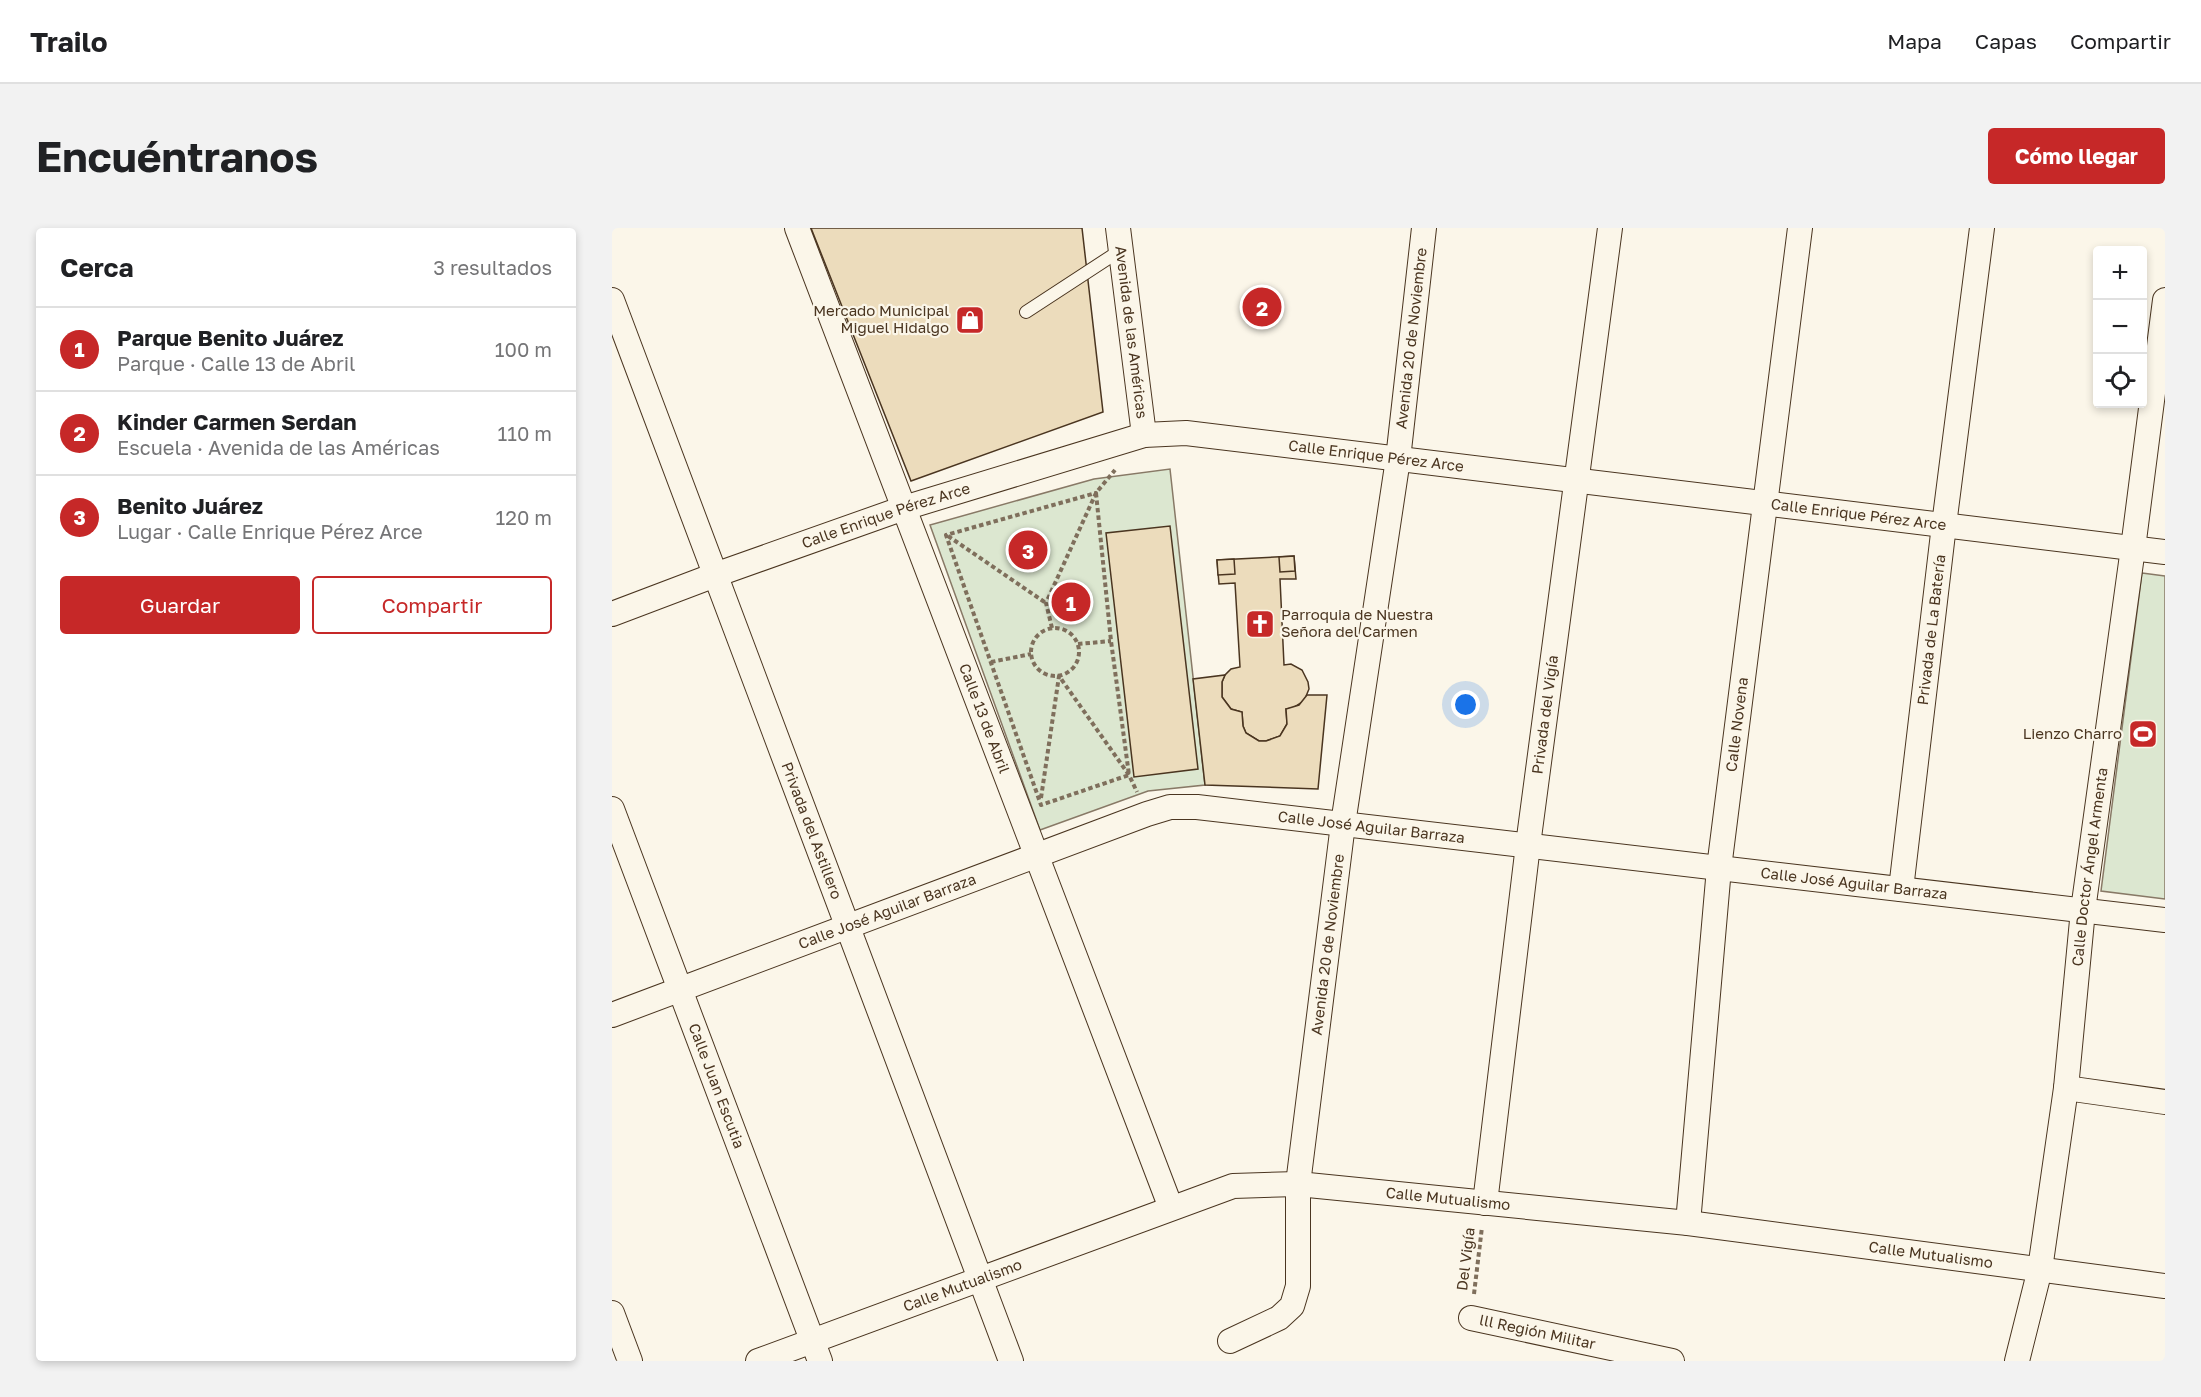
<!DOCTYPE html>
<html lang="es">
<meta charset="utf-8">
<style>
body{margin:0;font-family:"Golos Text",sans-serif;background:#f2f2f2;color:#202124}
.controls{position:absolute;right:18px;top:18px;display:grid;overflow:hidden;border-radius:6px;box-shadow:0 3px 9px #0003}
.controls button{width:54px;height:54px;display:grid;place-items:center;padding:0;border:0;border-bottom:2px solid #e0e0e0;background:#fff;color:#202124;font:30px sans-serif}
.you{position:absolute;left:854px;top:477px;width:21px;height:21px;margin:-15px;border:4px solid #fff;border-radius:50%;background:#1a73e8;box-shadow:0 0 0 9px #1a73e833}
.badge{display:grid;place-items:center;width:39px;height:39px;border-radius:50%;background:#c62828;color:#fff;font-size:20px;font-weight:700}
.pin{position:absolute;translate:-50% -50%;border:3px solid #fff;box-shadow:0 2px 6px #0006}
.list{margin:0;padding:0;list-style:none}
h2{display:flex;justify-content:space-between;align-items:center;height:78px;margin:0;padding:0 24px;font-size:26px}
h2 small{font-size:20px;font-weight:400;color:#757577}
.list li{display:grid;grid-template-columns:39px 1fr auto;gap:18px;align-items:center;box-sizing:border-box;height:84px;padding:0 24px;border-top:2px solid #e0e0e0}
.list b{display:block;font-size:22px;white-space:nowrap}
.list p{margin:0;font-size:20px;white-space:nowrap;color:#757577}
.list em{font-size:20px;font-style:normal;color:#757577}
.actions{display:flex;gap:12px;padding:18px 24px}
.actions a{flex:1;padding:14px 0;border:2px solid #c62828;border-radius:6px;text-align:center;font-size:21px;color:#c62828}
.actions .main{background:#c62828;color:#fff}
.icon{flex:none;width:33px;height:33px;fill:none;stroke:currentColor;stroke-width:2;stroke-linecap:round;stroke-linejoin:round}
.map{position:relative;flex:none;width:1553px;height:1133px;overflow:hidden;border-radius:6px}
header{display:flex;align-items:center;gap:36px;box-sizing:border-box;height:84px;padding:0 30px;background:#fff;border-bottom:2px solid #e0e0e0}
header strong{font-size:28px}
nav{display:flex;gap:33px;margin-inline-start:auto;font-size:21px}
.intro{display:flex;align-items:center;justify-content:space-between;box-sizing:border-box;height:144px;padding:0 36px}
h1{margin:0;font-size:42px}
.button{padding:15px 27px;border-radius:6px;background:#c62828;color:#fff;font-size:21px;font-weight:700}
main{display:flex;gap:36px;padding:0 36px}
aside{flex:1;background:#fff;border-radius:6px;box-shadow:0 3px 9px #0003}
.map>svg:first-child{display:block}
</style>
<header>
<strong>Trailo</strong>
<nav><a>Mapa</a><a>Capas</a><a>Compartir</a></nav>
</header>
<div class="intro"><h1>Encuéntranos</h1><a class="button">Cómo llegar</a></div>
<main>
<aside>
<h2>Cerca<small>3 resultados</small></h2>
<ul class="list">
<li><span class="badge">1</span><div><b>Parque Benito Juárez</b><p>Parque · Calle 13 de Abril</p></div><em>100 m</em></li>
<li><span class="badge">2</span><div><b>Kinder Carmen Serdan</b><p>Escuela · Avenida de las Américas</p></div><em>110 m</em></li>
<li><span class="badge">3</span><div><b>Benito Juárez</b><p>Lugar · Calle Enrique Pérez Arce</p></div><em>120 m</em></li>
</ul>
<div class="actions"><a class="main">Guardar</a><a>Compartir</a></div>
</aside>
<div class="map">
<svg width="1553" height="1133" viewBox="0 0 1553 1133">
<rect width="100%" height="100%" fill="#fbf6e9"/>
<g fill="#dce7d0" stroke="#887966" stroke-width="1.5">
<polygon points="558,241 593,557 536,563 428,602 318,297 482,251"/>
<polygon points="1530,345 1553,348 1553,671 1489,663"/>
</g>
<g fill="#ecdcbc" stroke="#4a3520" stroke-width="1.5">
<polygon points="199,0 470,0 491,184 299,253"/>
<polygon points="558,298 586,541 522,549 494,305"/>
<polygon points="682,328 684,351 668,351 672,437 679,436 690,442 696,454 697,461 692,473 681,480 674,481 675,496 668,508 654,513 647,513 634,505 631,498 630,484 619,481 610,469 610,454 613,447 619,441 628,439 623,355 607,356 605,332"/>
<polygon points="682,328 683,343 668,344 667,329"/>
<polygon points="622,331 623,346 606,347 605,332"/>
<polygon points="613,447 610,454 610,469 619,481 630,484 631,498 634,505 647,513 654,513 668,508 675,496 674,481 687,477 695,467 715,467 706,561 593,557 581,451"/>
</g>
<g fill="none" stroke-linecap="round" stroke-linejoin="round">
<g stroke="#4a3520" stroke-width="14">
<polyline id="service" points="414,84 509,22"/>
</g>
<g stroke="#4a3520" stroke-width="26">
<g id="minor">
<path id="s1" d="M185,0L559,980"/>
<path id="s2" d="M506,0L532,207"/>
<path id="s3" d="M0,72L399,1133"/>
<path id="s4" d="M0,386L103,347L292,280L532,207L574,205L1553,324"/>
<path id="s5" d="M0,581L208,1133"/>
<path id="s6" d="M1289,661L1332,297L1370,0"/>
<path id="s7" d="M0,787L535,586L558,579H585L1553,692"/>
<polyline points="1454,860 1553,874"/>
<path id="s8" d="M873,975L916,617L998,0"/>
<path id="s9" d="M1076,995L1107,640L1188,0"/>
<polyline points="0,1085 18,1133"/>
<path id="s10" d="M859,1090L1060,1133"/>
<path id="s11" d="M618,1113L667,1090L680,1078L686,1058V956L731,596L786,231L812,0"/>
<path id="s12" d="M146,1133L621,958L686,956L1076,995L1553,1058"/>
<path id="s13" d="M1405,1133L1428,1041L1454,860L1471,682L1521,320L1553,72"/>
</g>
</g>
<g stroke="#7f6f5c" stroke-width="4" stroke-dasharray="4.5 3" stroke-linecap="butt">
<polygon points="484,265 499,413 517,547 429,577 334,307"/>
<polyline points="336,308 434,375"/>
<polyline points="440,400 434,375 484,265 503,242"/>
<circle cx="443" cy="424" r="24"/>
<polyline points="466,416 499,413"/>
<polyline points="379,434 419,426"/>
<polyline points="429,570 447,448 517,547 525,564"/>
<polyline points="862,1066 870,999"/>
</g>
<use href="#service" stroke="#fbf6e9" stroke-width="12"/>
<use href="#minor" stroke="#fbf6e9" stroke-width="24"/>
</g>
<defs>
<g id="shop-square" transform="scale(1.5)"><rect x="-9" y="-9" width="18" height="18" rx="4" fill="#c62828" stroke="#fbf6e9"/><path d="M-5-2.5h2.3a2.7 3.5 0 0 1 5.4 0H5L5.5 6h-11ZM-1.5-2.5h3a1.5 2.3 0 0 0-3 0Z" fill="#fff"/></g>
<g id="church-square" transform="scale(1.5)"><rect x="-9" y="-9" width="18" height="18" rx="4" fill="#c62828" stroke="#fbf6e9"/><path d="M-1.2-6h2.4v3.5h3.3v2.4h-3.3V6h-2.4V-.1h-3.3v-2.4h3.3Z" fill="#fff"/></g>
<g id="stadium-square" transform="scale(1.5)"><rect x="-9" y="-9" width="18" height="18" rx="4" fill="#c62828" stroke="#fbf6e9"/><path d="M0-5a6.5 5 0 1 0 0 10a6.5 5 0 1 0 0-10ZM-3.5-1.8h7v3.6h-7Z" fill="#fff"/></g>
</defs>
<g fill-rule="evenodd">
<use href="#shop-square" x="358" y="92"/>
<use href="#church-square" x="648" y="396"/>
<use href="#stadium-square" x="1531" y="506"/>
</g>
<g text-anchor="middle" stroke-width="4.5" stroke-linejoin="round" paint-order="stroke">
<g font-size="15" fill="#4a3520" stroke="#fbf6e9" text-anchor="end">
<text x="337" y="88">Mercado Municipal<tspan x="337" dy="17">Miguel Hidalgo</tspan></text>
<text x="669" y="392" text-anchor="start">Parroquia de Nuestra<tspan x="669" dy="17">Señora del Carmen</tspan></text>
<text x="1510" y="511">Lienzo Charro</text>
</g>
<g font-size="15" fill="#4a3520" stroke="#fbf6e9">
<text dy="5" stroke="none"><textPath href="#s2" startOffset="105">Avenida de las Américas</textPath></text>
<text dy="5" stroke="none"><textPath href="#s11" startOffset="1048">Avenida 20 de Noviembre</textPath></text>
<text dy="5" stroke="none"><textPath href="#s4" startOffset="795">Calle Enrique Pérez Arce</textPath></text>
<text dy="5" stroke="none"><textPath href="#s4" startOffset="1281">Calle Enrique Pérez Arce</textPath></text>
<text dy="5" stroke="none"><textPath href="#s4" startOffset="291">Calle Enrique Pérez Arce</textPath></text>
<text dy="5" stroke="none"><textPath href="#s6" startOffset="261">Privada de La Batería</textPath></text>
<text dy="5" stroke="none"><textPath href="#s8" startOffset="492">Privada del Vigía</textPath></text>
<text dy="5" stroke="none"><textPath href="#s1" startOffset="525">Calle 13 de Abril</textPath></text>
<text dy="5" stroke="none"><textPath href="#s9" startOffset="501">Calle Novena</textPath></text>
<text dy="5" stroke="none"><textPath href="#s7" startOffset="798">Calle José Aguilar Barraza</textPath></text>
<text dy="5" stroke="none"><textPath href="#s3" startOffset="567">Privada del Astillero</textPath></text>
<text dy="5" stroke="none"><textPath href="#s13" startOffset="500">Calle Doctor Ángel Armenta</textPath></text>
<text dy="5" stroke="none"><textPath href="#s7" startOffset="1284">Calle José Aguilar Barraza</textPath></text>
<text dy="5" stroke="none"><textPath href="#s7" startOffset="294">Calle José Aguilar Barraza</textPath></text>
<text dy="5" stroke="none"><textPath href="#s11" startOffset="436">Avenida 20 de Noviembre</textPath></text>
<text dy="5" stroke="none"><textPath href="#s5" startOffset="296">Calle Juan Escutia</textPath></text>
<text dy="5" stroke="none"><textPath href="#s12" startOffset="722">Calle Mutualismo</textPath></text>
<text dy="5" stroke="none"><textPath href="#s12" startOffset="1208">Calle Mutualismo</textPath></text>
<text transform="translate(854 1031) rotate(-83)" y="5">Del Vigía</text>
<text dy="5" stroke="none"><textPath href="#s12" startOffset="218">Calle Mutualismo</textPath></text>
<text dy="5" stroke="none"><textPath href="#s10" startOffset="68">lll Región Militar</textPath></text>
</g>
</g>
</svg>
<div class="controls">
<button>+</button>
<button>−</button>
<button><svg class="icon" aria-label="locate" viewBox="0 0 24 24"><circle cx="12" cy="12" r="6"/><path d="M12 2v4M12 18v4M2 12h4M18 12h4"/></svg></button>
</div>
<div class="you"></div>
<div class="pin badge" style="left:459px;top:374px">1</div>
<div class="pin badge" style="left:650px;top:79px">2</div>
<div class="pin badge" style="left:416px;top:322px">3</div>
</div>
</main>
